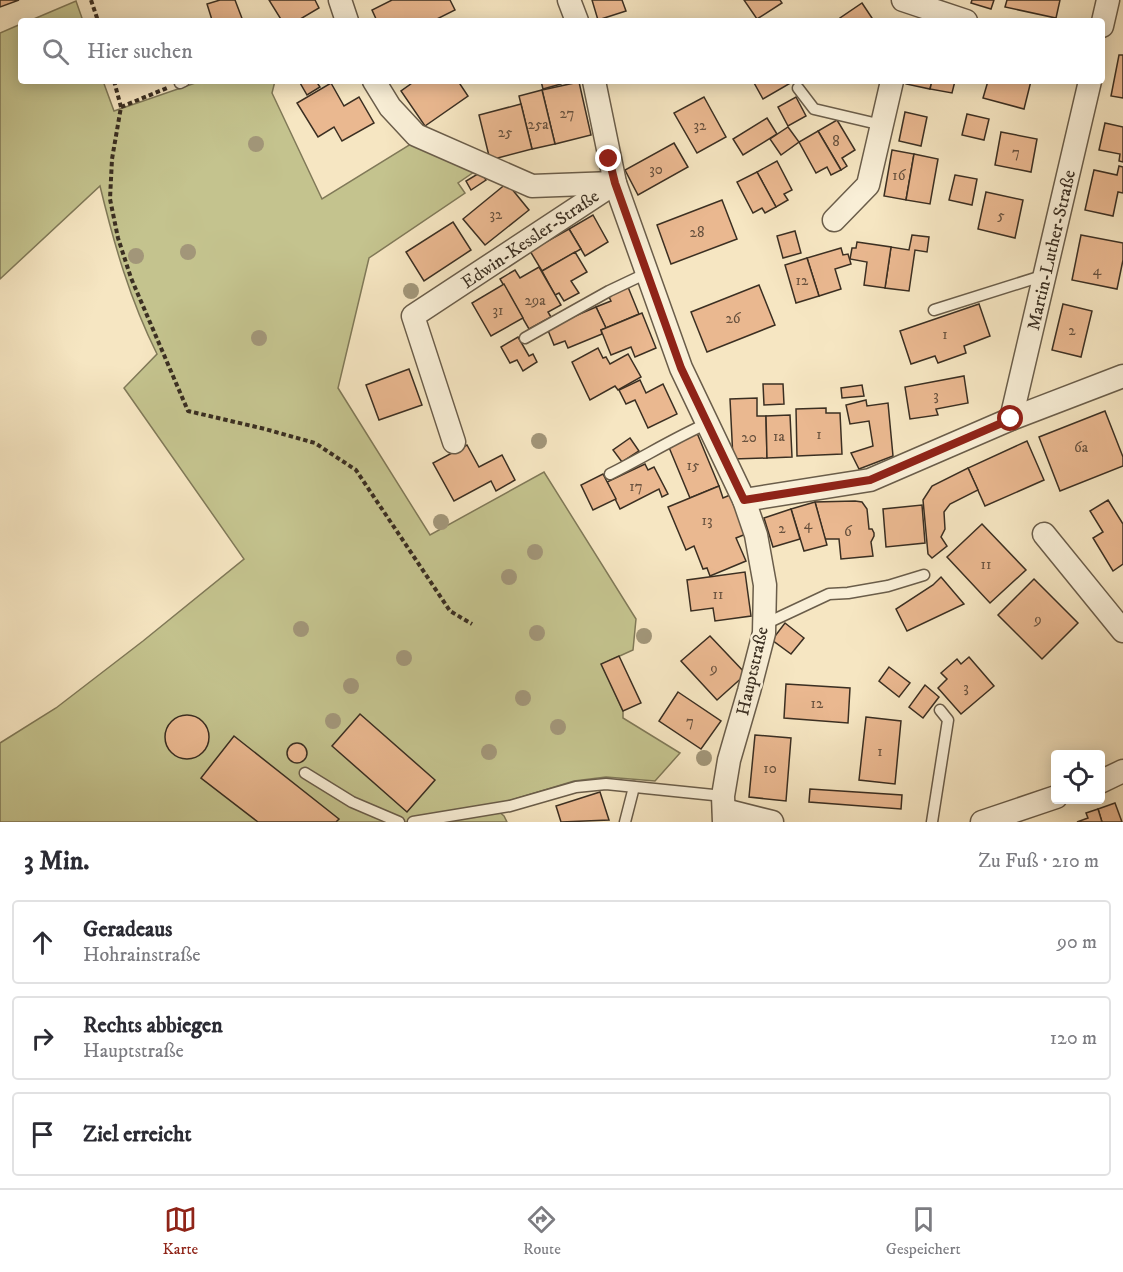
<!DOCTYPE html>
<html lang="de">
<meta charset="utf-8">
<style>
body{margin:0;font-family:"IM FELL DW Pica",serif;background:#f2f2f3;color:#2b2b33}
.controls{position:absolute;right:18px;bottom:18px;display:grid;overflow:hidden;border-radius:6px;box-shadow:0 3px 15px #0003}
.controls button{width:54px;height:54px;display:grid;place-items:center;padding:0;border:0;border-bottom:2px solid #e1e1e2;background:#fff;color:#2b2b33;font:30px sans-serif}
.stop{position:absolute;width:18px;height:18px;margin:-14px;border:4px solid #8f2418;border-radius:50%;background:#fff}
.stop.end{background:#8f2418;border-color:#fff;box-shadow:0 2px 6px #0008}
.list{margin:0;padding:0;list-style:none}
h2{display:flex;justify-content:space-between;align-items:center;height:78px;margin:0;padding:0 24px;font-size:26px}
h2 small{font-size:20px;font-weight:400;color:#7c7c81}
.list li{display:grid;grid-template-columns:39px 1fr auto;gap:18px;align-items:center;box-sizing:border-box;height:84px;margin:0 12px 12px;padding:0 12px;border:2px solid #e1e1e2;border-radius:6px}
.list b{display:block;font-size:22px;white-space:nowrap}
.list p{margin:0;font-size:20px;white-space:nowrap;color:#7c7c81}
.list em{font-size:20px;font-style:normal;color:#7c7c81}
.icon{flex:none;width:33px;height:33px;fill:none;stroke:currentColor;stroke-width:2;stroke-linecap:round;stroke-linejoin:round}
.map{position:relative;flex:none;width:1123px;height:822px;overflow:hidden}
.search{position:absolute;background:#fff;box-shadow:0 3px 15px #0003;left:18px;right:18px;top:18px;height:66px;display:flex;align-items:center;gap:15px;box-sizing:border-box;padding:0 21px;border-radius:6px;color:#7c7c81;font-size:22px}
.sheet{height:366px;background:#fff}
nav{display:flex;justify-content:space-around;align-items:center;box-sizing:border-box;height:84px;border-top:2px solid #e1e1e2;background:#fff;font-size:16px;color:#7c7c81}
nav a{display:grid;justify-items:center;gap:3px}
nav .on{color:#8f2418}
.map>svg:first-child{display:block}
</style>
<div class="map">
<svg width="1123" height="822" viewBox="0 0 1123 822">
<rect width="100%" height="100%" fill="#f6e6c2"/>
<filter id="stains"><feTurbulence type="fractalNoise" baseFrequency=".00333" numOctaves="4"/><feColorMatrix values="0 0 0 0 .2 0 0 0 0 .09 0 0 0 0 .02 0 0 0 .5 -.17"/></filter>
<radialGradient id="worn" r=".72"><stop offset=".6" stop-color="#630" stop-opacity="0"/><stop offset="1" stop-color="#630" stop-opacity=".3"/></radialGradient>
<g fill="#c4c38e" stroke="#807958" stroke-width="1.5">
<polygon points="76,1 83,21 29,21"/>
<path d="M21,24V81H103L114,111L201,81H275L272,93L322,199L414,142L477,170L458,183L465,193L369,258L338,388L430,535L544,472L636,619L633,650L602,664L623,711V718L680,753L655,781L606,777L574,781L492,806L504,816L507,822H0V743L56,708L143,641L244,559L124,388L157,354C130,300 114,244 100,186L0,279V33Z"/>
</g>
<g fill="#eab890" stroke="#3b2f22" stroke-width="1.5">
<polygon points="0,0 19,0 0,7"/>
<polygon points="220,0 235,0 243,21 207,21 212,20 207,4"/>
<polygon points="269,0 315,0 319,8 297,21 282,21"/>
<polygon points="392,0 450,0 455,10 433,21 377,21 372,10"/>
<polygon points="592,0 622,0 626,11 598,20"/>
<polygon points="744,0 780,0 782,3 757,19"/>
<polygon points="972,0 994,0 991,9 971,3"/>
<polygon points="1007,0 1060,0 1056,18 1005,7"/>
<polygon points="862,3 874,21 842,21 840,18"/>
<polygon points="1119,55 1123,55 1123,98 1111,96"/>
<polygon points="299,81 316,81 320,87 307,95"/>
<polygon points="415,81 458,81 468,96 425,126 401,91"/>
<polygon points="541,81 560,81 561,84 543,89"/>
<polygon points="753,81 794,81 763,99"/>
<polygon points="906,81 932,81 930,89 906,84"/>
<polygon points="932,81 955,81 952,93 930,89"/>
<polygon points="988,81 1031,81 1024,109 983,98"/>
<polygon points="579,82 591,135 555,144 542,90"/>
<polygon points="331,83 344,106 359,97 374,123 342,141 334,127 318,137 297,103"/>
<polygon points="542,90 555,144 532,149 519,96"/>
<polygon points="704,97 726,137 697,153 674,113"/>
<polygon points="796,97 806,116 788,126 778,107"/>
<polygon points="521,104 532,149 490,160 479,115"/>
<polygon points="905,112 927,117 921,146 899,141"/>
<polygon points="967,114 989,119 984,140 962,135"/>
<polygon points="767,118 777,134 743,155 733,139"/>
<polygon points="837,120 855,150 842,158 847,166 841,170 818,131"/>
<polygon points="1105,123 1123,127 1123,162 1119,161 1120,154 1099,150"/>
<polygon points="788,127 799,142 781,155 770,139"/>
<polygon points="818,131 841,170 831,175 827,167 816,173 799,142"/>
<polygon points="1001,132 1037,139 1031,172 995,165"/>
<polygon points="674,143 688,167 638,195 625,170"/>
<polygon points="892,150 914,154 906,200 884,196"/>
<polygon points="914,154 938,159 930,204 906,200"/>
<polygon points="777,161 792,190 784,194 788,200 776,207 757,172"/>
<polygon points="1119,166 1123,167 1123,193 1118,192 1113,216 1085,210 1094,170 1117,175"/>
<polygon points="481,172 486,180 471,190 466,181"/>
<polygon points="757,172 776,207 765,213 762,208 753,213 737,182"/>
<polygon points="955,175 977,179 972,205 949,200"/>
<polygon points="507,183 529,210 485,245 463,219"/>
<polygon points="986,192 1023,200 1015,238 978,229"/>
<polygon points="722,200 737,239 671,264 657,225"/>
<polygon points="593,215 608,242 585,256 569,229"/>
<polygon points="453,222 471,250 424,281 406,252"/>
<polygon points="569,229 581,249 542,271 530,251"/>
<polygon points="795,231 801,253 783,258 777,236"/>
<polygon points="912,235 929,237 927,252 915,250 909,291 885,288 891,247 909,250"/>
<polygon points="1081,235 1123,243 1123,260 1117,289 1072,280"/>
<polygon points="857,242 891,247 885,288 864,285 867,262 850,259 852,248 856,248"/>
<polygon points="841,248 843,255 848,254 851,264 835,269 841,289 819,296 807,258"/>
<polygon points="575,252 587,272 571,281 579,293 564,301 559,293 555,295 542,271"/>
<polygon points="807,258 819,296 796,303 785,265"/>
<polygon points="539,267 561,305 548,312 551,317 529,329 500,279 515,270 520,278"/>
<polygon points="504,284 523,318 491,336 472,303"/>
<polygon points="759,285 775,325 707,352 691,312"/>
<polygon points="628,287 639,314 606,328 596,307 611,301 608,295"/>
<polygon points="979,304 990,336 964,346 966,353 938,363 935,356 911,364 900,331"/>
<polygon points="1063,304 1092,311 1081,357 1052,350"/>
<polygon points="596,307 606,328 601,330 602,334 568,348 565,341 554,345 547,328"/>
<polygon points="642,313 656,348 635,357 631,347 611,355 601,330"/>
<polygon points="518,337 529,356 533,354 537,362 523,371 517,360 510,363 501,347"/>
<polygon points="598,348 603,358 606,357 610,364 628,354 641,377 618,390 615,386 590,400 572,362"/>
<polygon points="409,369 422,405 379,420 366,385"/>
<polygon points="964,376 968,403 936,409 938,415 910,419 905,387"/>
<polygon points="640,380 646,393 663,384 677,414 648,428 635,400 626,404 619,390"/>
<polygon points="763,384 783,384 784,404 764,405"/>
<polygon points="862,385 864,396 842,398 841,388"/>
<polygon points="757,398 757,416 766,416 767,458 733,459 730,399"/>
<polygon points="866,400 867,406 888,403 893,456 859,469 851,453 873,446 869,421 850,424 846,405"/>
<polygon points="826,408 826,413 840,413 842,454 797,456 796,409"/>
<polygon points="1105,411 1123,457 1123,466 1060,491 1039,437"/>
<polygon points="790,415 792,457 767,458 766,416"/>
<polygon points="697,433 719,486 690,498 668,445"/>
<polygon points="630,438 639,451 622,462 613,450"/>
<polygon points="1027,441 1044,480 985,506 968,468"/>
<polygon points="467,445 479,467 502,455 515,480 496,491 491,481 454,501 433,463"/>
<polygon points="645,464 648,470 654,467 668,494 662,497 659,489 620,509 607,482"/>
<polygon points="968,468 978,490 950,504 944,512 945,529 941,537 947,546 932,558 928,554 923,500 932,486"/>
<polygon points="603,474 616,499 593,510 581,485"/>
<polygon points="719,486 723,498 730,495 746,534 736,538 746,561 710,576 707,568 703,569 694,546 686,550 668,507"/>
<polygon points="1108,500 1123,524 1123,564 1113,571 1093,538 1103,532 1090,511"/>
<polygon points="855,501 862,502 867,509 869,529 872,529 874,533 874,536 871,542 873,556 841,559 839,539 825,539 815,502"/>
<polygon points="815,502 827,545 804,551 791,509"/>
<polygon points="922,505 925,543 886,547 883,509"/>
<polygon points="791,509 800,539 773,547 764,518"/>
<polygon points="982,524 1026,570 990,603 947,557"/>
<polygon points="745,572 751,616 715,621 713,608 691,611 687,580"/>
<polygon points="941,577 964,604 907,631 896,609 933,585"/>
<polygon points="1034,579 1078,623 1042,659 998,615"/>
<polygon points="785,623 804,638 791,654 772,640"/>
<polygon points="710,636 746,674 717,700 681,661"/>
<polygon points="619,656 641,703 623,711 601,664"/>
<polygon points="969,657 994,686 961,714 938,688 947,679 941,673 957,659 961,664"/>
<polygon points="889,667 910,683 899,697 879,681"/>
<polygon points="786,684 850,688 848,723 784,718"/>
<polygon points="925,685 939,697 923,718 909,707"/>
<polygon points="678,692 721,721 701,749 659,721"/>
<polygon points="360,714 435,780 407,812 332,746"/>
<circle cx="187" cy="737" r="22"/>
<polygon points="866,717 901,721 895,784 859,780"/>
<polygon points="755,735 791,738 786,801 749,797"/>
<polygon points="234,736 339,819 336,822 258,822 201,778"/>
<circle cx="297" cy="753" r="10"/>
<polygon points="810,789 902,795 901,809 809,802"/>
<polygon points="600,792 609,820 561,822 556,806"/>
<polygon points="1115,803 1122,822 1102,822 1098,809"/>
<polygon points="1098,809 1102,822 1077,822 1088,818 1086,813"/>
</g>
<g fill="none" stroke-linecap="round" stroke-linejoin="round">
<g stroke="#6a5d4a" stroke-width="13">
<g id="lane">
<polyline points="180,83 184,81"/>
<polyline points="798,88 814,109 882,125"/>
<polyline points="934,310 1045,275"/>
<polyline points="525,338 609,291 647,273"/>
<path d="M610,474C644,457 674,438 708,423"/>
<polyline points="765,624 829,594 848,593 888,586 924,575"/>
<polyline points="305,773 352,802 399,822"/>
<polyline points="413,822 510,806 576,787 606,784 723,796"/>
<polyline points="625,822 634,787"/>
<polyline points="932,822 948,720 940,710"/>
</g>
</g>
<g stroke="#6a5d4a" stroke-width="25">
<g id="street">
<polyline points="340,0 347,21"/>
<polyline points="569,0 577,21"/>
<polyline points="903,0 966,21"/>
<polyline points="1102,26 1108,0"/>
<polyline points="374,81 390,107 416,135 532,186 613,183"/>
<polyline points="594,81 615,183 681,368 744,500 756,535 765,585 764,633 749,691 729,760 723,796 724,822"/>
<polyline points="834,220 868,185 892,81"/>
<polyline points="1011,419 1090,81"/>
<polyline points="454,442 413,316 615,183"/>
<polyline points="744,500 870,480 1011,419 1123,376"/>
<polyline points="1044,534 1123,631"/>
<polyline points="1100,782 1123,771"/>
<polyline points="724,810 772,822"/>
<polyline points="982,822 1056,797"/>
</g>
</g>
<g stroke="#3b2f22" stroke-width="4" stroke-dasharray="4.5 3" stroke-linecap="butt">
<polyline points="91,0 98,21"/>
<polyline points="114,81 121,107 112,159 110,199 118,238 131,278 188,411 265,429 315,443 356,470 450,611 472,624"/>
<polyline points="121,107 167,88"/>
</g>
<use href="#lane" stroke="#f9efd7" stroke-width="10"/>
<use href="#street" stroke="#f9efd7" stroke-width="22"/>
</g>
<g fill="#a29679">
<circle cx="256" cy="144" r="8"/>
<circle cx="188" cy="252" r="8"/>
<circle cx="136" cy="256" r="8"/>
<circle cx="411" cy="291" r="8"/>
<circle cx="259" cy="338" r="8"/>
<circle cx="539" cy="441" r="8"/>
<circle cx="441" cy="522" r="8"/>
<circle cx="535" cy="552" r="8"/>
<circle cx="509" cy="577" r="8"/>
<circle cx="301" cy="629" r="8"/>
<circle cx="537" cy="633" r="8"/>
<circle cx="644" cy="636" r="8"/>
<circle cx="404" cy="658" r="8"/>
<circle cx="351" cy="686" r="8"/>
<circle cx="523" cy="698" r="8"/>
<circle cx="333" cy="721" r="8"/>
<circle cx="558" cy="727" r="8"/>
<circle cx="489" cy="752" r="8"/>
<circle cx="704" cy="758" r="8"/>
</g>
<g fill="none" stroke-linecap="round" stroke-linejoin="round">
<polyline stroke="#8f2418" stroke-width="8" points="609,159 615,183 681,368 744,500 870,480 1011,419"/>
</g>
<g text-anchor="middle" stroke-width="5" stroke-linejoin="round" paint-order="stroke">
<g font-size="15" fill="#67513e">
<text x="567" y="118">27</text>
<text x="538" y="129">25a</text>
<text x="700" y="130">32</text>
<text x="505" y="137">25</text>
<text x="836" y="146">8</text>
<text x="1016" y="157">7</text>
<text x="656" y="174">30</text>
<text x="899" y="180">16</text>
<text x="496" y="219">32</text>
<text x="1001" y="220">5</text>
<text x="697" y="237">28</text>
<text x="1097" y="275">4</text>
<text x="802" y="285">12</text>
<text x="535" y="305">29a</text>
<text x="498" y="315">31</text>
<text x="733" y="323">26</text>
<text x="1072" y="335">2</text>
<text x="945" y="339">1</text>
<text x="936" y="400">3</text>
<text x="819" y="439">1</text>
<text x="779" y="441">1a</text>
<text x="749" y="442">20</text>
<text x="1081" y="452">6a</text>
<text x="693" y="470">15</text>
<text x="636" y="491">17</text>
<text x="707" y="525">13</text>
<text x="808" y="529">4</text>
<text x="782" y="533">2</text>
<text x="848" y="536">6</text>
<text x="986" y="569">11</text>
<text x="718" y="599">11</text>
<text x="1038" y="624">9</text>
<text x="714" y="673">9</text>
<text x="966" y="692">3</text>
<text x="817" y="708">12</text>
<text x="690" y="726">7</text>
<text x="880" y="756">1</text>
<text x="770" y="773">10</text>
</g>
<g font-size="18" fill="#3b2f22" stroke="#f9efd7">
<text transform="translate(530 239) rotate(-34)" y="6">Edwin-Kessler-Straße</text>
<text transform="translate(1051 250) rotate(-77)" y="6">Martin-Luther-Straße</text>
<text transform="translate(752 671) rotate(-77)" y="6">Hauptstraße</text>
</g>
</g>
<rect width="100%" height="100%" filter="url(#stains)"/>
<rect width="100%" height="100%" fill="url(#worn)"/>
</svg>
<div class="controls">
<button><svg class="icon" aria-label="locate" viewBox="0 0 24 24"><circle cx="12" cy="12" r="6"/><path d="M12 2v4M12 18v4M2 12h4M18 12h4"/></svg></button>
</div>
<div class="stop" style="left:1011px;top:419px"></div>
<div class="stop end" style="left:609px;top:159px"></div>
<div class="search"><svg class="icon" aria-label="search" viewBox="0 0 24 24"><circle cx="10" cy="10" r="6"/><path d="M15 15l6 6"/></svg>Hier suchen</div>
</div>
<section class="sheet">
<h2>3 Min.<small>Zu Fuß · 210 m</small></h2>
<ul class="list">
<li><svg class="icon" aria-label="ahead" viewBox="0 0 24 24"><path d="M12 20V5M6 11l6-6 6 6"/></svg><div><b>Geradeaus</b><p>Hohrainstraße</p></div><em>90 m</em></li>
<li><svg class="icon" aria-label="right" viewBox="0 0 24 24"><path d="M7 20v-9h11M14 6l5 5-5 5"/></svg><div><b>Rechts abbiegen</b><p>Hauptstraße</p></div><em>120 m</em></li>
<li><svg class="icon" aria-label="arrive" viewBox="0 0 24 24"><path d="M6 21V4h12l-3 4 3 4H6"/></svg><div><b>Ziel erreicht</b></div></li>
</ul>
</section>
<nav>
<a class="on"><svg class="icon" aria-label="map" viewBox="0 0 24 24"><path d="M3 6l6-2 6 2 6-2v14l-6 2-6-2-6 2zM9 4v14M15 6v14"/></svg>Karte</a>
<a><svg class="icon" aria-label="directions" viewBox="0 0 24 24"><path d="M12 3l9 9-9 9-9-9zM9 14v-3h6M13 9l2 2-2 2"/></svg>Route</a>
<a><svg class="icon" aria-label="saved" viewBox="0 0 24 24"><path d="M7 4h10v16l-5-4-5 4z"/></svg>Gespeichert</a>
</nav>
